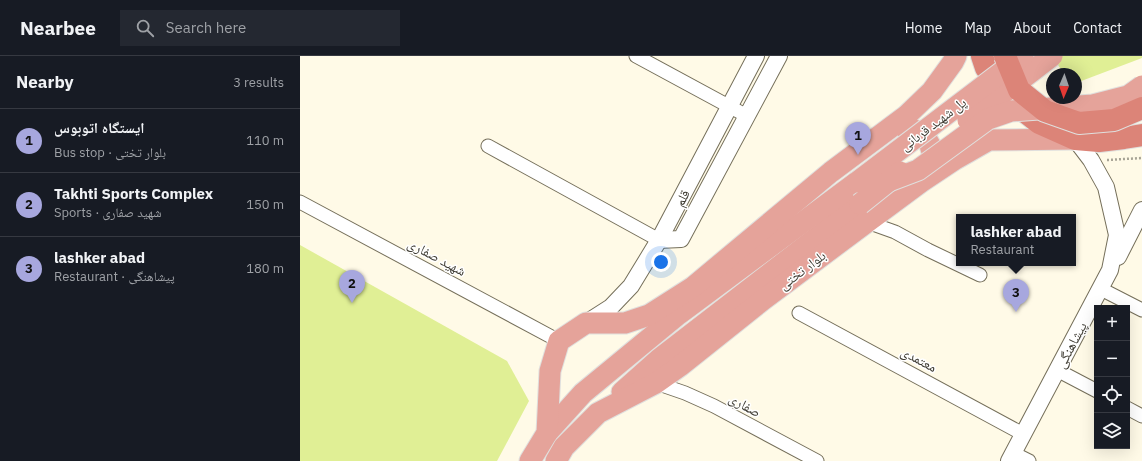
<!DOCTYPE html>
<meta charset="utf-8">
<style>
body{margin:0;font-family:"IBM Plex Sans","Noto Naskh Arabic",sans-serif;background:#242831;color:#f1f3f6}
.controls{position:absolute;right:12px;bottom:12px;display:grid;overflow:hidden;border-radius:0px;box-shadow:0 4px 16px #0002}
.controls button{width:36px;height:36px;display:grid;place-items:center;padding:0;border:0;border-bottom:1px solid #363941;background:#171b24;color:#f1f3f6;font:20px sans-serif}
.compass{position:absolute;left:746px;top:12px;width:36px;height:36px;border-radius:50%;background:#171b24;box-shadow:0 4px 16px #0002;rotate:182deg}
.you{position:absolute;left:361px;top:206px;width:14px;height:14px;margin:-10px;border:3px solid #fff;border-radius:50%;background:#1a73e8;box-shadow:0 0 0 6px #1a73e833}
.badge{display:grid;place-items:center;width:26px;height:26px;border-radius:50%;background:#a7a7de;color:#111;font-size:13px;font-weight:700}
.pin{position:absolute;translate:-50% -33px;filter:drop-shadow(0 1px 2px #0008)}
.pin::after{content:'';position:absolute;top:21px;width:14px;height:12px;background:inherit;clip-path:polygon(0 0,100% 0,50% 100%)}
.popup{position:absolute;left:656px;top:158px;width:120px;height:52px;box-sizing:border-box;display:grid;place-content:center;border-radius:0px;background:#171b24;filter:drop-shadow(0 1px 3px #0005);font-size:13px;white-space:nowrap;color:#9ea1a6}
.popup b{font-size:15px;color:#f1f3f6}
.popup::after{content:'';position:absolute;left:50%;top:100%;margin-left:-8px;border:8px solid transparent;border-top-color:#171b24}
.list{margin:0;padding:0;list-style:none}
h2{display:flex;justify-content:space-between;align-items:center;height:52px;margin:0;padding:0 16px;font-size:17px}
h2 small{font-size:13px;font-weight:400;color:#9ea1a6}
.list li{display:grid;grid-template-columns:26px 1fr auto;gap:12px;align-items:center;box-sizing:border-box;height:64px;padding:0 16px;border-top:1px solid #363941}
.list b{display:block;font-size:15px;white-space:nowrap}
.list p{margin:0;font-size:13px;white-space:nowrap;color:#9ea1a6}
.list em{font-size:13px;font-style:normal;color:#9ea1a6}
.icon{flex:none;width:22px;height:22px;fill:none;stroke:currentColor;stroke-width:2;stroke-linecap:round;stroke-linejoin:round}
.map{position:relative;flex:none;width:842px;height:405px;overflow:hidden}
header{display:flex;align-items:center;gap:24px;box-sizing:border-box;height:56px;padding:0 20px;background:#171b24;border-bottom:1px solid #363941}
header strong{font-size:19px}
nav{display:flex;gap:22px;margin-inline-start:auto;font-size:14px}
.search{width:280px;height:36px;background:#242831;display:flex;align-items:center;gap:10px;box-sizing:border-box;padding:0 14px;border-radius:0px;color:#9ea1a6;font-size:15px}
main{display:flex}
aside{flex:1;background:#171b24}
.map>svg:first-child{display:block}
</style>
<header>
<strong>Nearbee</strong>
<div class="search"><svg class="icon" aria-label="search" viewBox="0 0 24 24"><circle cx="10" cy="10" r="6"/><path d="M15 15l6 6"/></svg>Search here</div>
<nav><a>Home</a><a>Map</a><a>About</a><a>Contact</a></nav>
</header>
<main>
<aside>
<h2>Nearby<small>3 results</small></h2>
<ul class="list">
<li><span class="badge">1</span><div><b>ايستگاه اتوبوس</b><p>Bus stop · بلوار تختی</p></div><em>110 m</em></li>
<li><span class="badge">2</span><div><b>Takhti Sports Complex</b><p>Sports · شهید صفاری</p></div><em>150 m</em></li>
<li><span class="badge">3</span><div><b>lashker abad</b><p>Restaurant · پیشاهنگی</p></div><em>180 m</em></li>
</ul>
</aside>
<div class="map">
<svg width="842" height="405" viewBox="0 0 842 405">
<rect width="100%" height="100%" fill="#fffae7"/>
<g fill="#e0ef95">
<polygon points="749,0 842,0 842,2 776,27 776,18 766,18"/>
<polygon points="0,189 207,305 229,345 197,405 0,405"/>
</g>
<g fill="none" stroke-linecap="round" stroke-linejoin="round">
<g stroke="#756f5a" stroke-width="15">
<g id="minor">
<polyline points="336,0 447,60"/>
<polyline points="188,90 359,184"/>
<polyline points="0,146 259,285"/>
<polyline points="567,166 595,176 628,194 680,219"/>
<polyline points="801,233 842,254"/>
<polyline points="499,257 723,378"/>
<polyline points="757,314 797,335"/>
<polyline points="356,327 385,337 414,350 517,405"/>
<polyline points="827,352 842,360"/>
<polyline points="713,397 729,405"/>
</g>
</g>
<g stroke="#756f5a" stroke-width="18">
<g id="tertiary">
<polyline points="359,184 381,183 479,0"/>
<polyline points="818,201 842,154"/>
<polyline points="286,267 311,251 331,230 359,184 456,0"/>
<polyline points="709,405 810,214 817,179 806,131 791,104 775,83"/>
</g>
</g>
<g stroke="#e0e0de" stroke-width="23">
<g id="primary">
<path d="M604,71C629,75 640,97 626,119"/>
<polyline points="322,336 359,303 560,148"/>
<polyline points="247,377 283,337 379,258 557,126"/>
<polyline points="230,405 247,377 250,315 259,285 286,267 325,267 349,259 393,231 531,116 606,60 632,35 653,6 656,0"/>
<polyline points="256,405 264,391 298,357 356,327 380,310 464,243 567,166 621,126 654,104 689,84 775,83"/>
</g>
</g>
<g stroke="#e0e0de" stroke-width="24">
<polyline id="trunk" points="682,0 686,12 709,43 739,67 775,83 799,85 824,82 842,79"/>
</g>
<polyline stroke="#a7a395" stroke-width="2.5" stroke-dasharray="2 2" stroke-linecap="butt" points="807,104 842,102"/>
<use href="#minor" stroke="#fff" stroke-width="13"/>
<use href="#tertiary" stroke="#fff" stroke-width="16"/>
<use href="#primary" stroke="#e5a39a" stroke-width="21"/>
<use href="#trunk" stroke="#dc8478" stroke-width="22"/>
<g stroke="#e0e0de" stroke-width="23" stroke-linecap="butt">
<g id="primary-bridge">
<polyline points="668,64 752,0"/>
<polyline points="589,125 618,114 688,63 711,55 793,49 828,40 842,30"/>
<polyline points="557,126 723,0"/>
<polyline points="560,148 600,116"/>
</g>
</g>
<g stroke="#e0e0de" stroke-width="24" stroke-linecap="butt">
<polyline id="trunk-bridge" points="705,0 719,34 745,55 779,67 814,64 842,52"/>
</g>
<use href="#primary-bridge" stroke="#e5a39a" stroke-width="21"/>
<use href="#trunk-bridge" stroke="#dc8478" stroke-width="22"/>
</g>
<g text-anchor="middle" stroke-width="3" stroke-linejoin="round" paint-order="stroke">
<g font-size="14" fill="#3e3b32" stroke="#fff">
<text transform="translate(633 68) rotate(-37)" y="5">پل شهید قربانی</text>
<text transform="translate(382 142) rotate(-62)" y="5">قلم</text>
<text transform="translate(137 201) rotate(28)" y="5">شهید صفاری</text>
<text transform="translate(502 214) rotate(-37)" y="5">بلوار تختی</text>
<text transform="translate(771 289) rotate(-62)" y="5">پیشاهنگی</text>
<text transform="translate(619 303) rotate(28)" y="5">معتمدی</text>
<text transform="translate(445 349) rotate(29)" y="5">صفاری</text>
</g>
</g>
</svg>
<div class="controls">
<button>+</button>
<button>−</button>
<button><svg class="icon" aria-label="locate" viewBox="0 0 24 24"><circle cx="12" cy="12" r="6"/><path d="M12 2v4M12 18v4M2 12h4M18 12h4"/></svg></button>
<button><svg class="icon" aria-label="layers" viewBox="0 0 24 24"><path d="M12 4l9 5-9 5-9-5zM3 14l9 5 9-5"/></svg></button>
</div>
<svg class="compass" viewBox="-18 -18 36 36"><path d="M0-13l5 13h-10z" fill="#e53935"/><path d="M0 13l5-13h-10z" fill="#9ea1a6"/></svg>
<div class="you"></div>
<div class="pin badge" style="left:558px;top:99px">1</div>
<div class="pin badge" style="left:52px;top:247px">2</div>
<div class="pin badge" style="left:716px;top:256px">3</div>
<div class="popup"><b>lashker abad</b>Restaurant</div>
</div>
</main>
